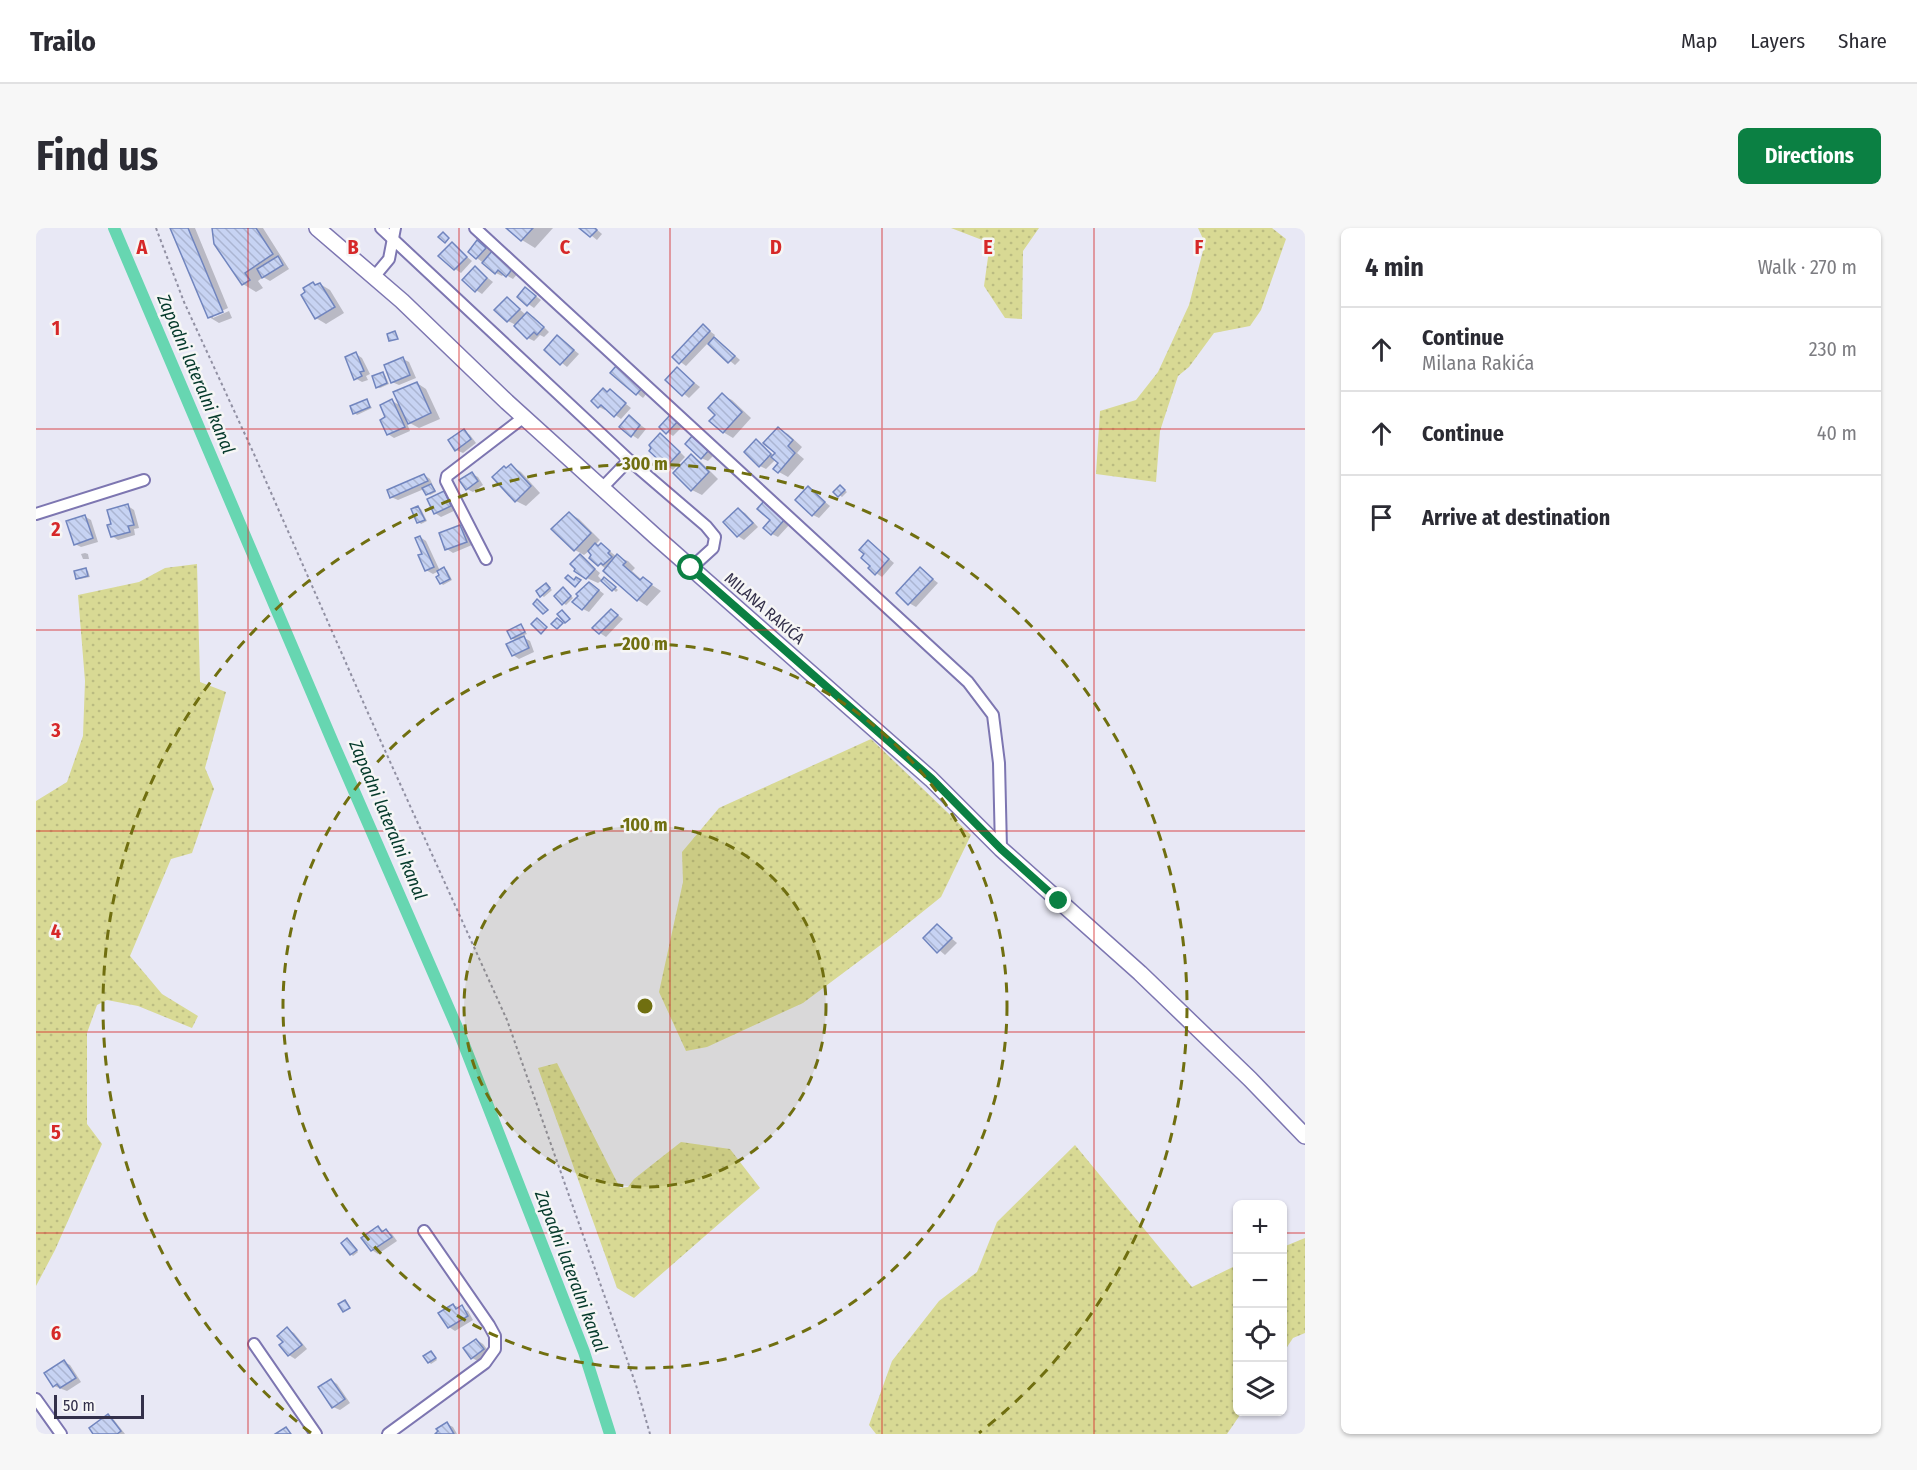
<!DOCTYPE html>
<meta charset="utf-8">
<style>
body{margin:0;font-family:"Fira Sans Condensed",sans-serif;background:#f7f7f7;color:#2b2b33}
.controls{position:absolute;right:18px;bottom:18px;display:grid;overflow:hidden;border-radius:9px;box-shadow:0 2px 4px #0004}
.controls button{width:54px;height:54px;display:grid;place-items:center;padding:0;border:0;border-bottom:2px solid #e1e1e2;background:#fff;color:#2b2b33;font:30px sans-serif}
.scale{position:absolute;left:18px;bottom:15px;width:90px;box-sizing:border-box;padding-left:6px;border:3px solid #33304a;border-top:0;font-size:16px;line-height:21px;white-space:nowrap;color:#33304a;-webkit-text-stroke:4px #f6f6f6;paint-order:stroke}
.stop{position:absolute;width:18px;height:18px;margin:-14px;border:4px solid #0b8043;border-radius:50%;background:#fff}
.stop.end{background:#0b8043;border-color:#fff;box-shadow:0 2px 6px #0008}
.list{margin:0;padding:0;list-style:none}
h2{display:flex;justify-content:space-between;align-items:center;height:78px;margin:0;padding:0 24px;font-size:26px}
h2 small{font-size:20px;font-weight:400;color:#7c7c81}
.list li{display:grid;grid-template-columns:39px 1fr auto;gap:18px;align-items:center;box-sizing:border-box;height:84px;padding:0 24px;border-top:2px solid #e1e1e2}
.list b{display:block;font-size:22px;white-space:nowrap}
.list p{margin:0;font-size:20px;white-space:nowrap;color:#7c7c81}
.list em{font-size:20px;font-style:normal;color:#7c7c81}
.icon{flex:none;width:33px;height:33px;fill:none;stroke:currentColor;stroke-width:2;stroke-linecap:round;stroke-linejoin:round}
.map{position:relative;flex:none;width:1269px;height:1206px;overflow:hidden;border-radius:9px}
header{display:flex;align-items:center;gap:36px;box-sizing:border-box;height:84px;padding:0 30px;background:#fff;border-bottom:2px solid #e1e1e2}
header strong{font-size:28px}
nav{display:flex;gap:33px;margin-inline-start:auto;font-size:21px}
.intro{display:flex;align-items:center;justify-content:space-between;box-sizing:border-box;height:144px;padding:0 36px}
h1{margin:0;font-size:42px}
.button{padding:15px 27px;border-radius:9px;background:#0b8043;color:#fff;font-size:21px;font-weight:700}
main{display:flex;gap:36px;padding:0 36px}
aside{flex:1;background:#fff;border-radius:9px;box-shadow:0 2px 4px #0004}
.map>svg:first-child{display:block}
</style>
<header>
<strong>Trailo</strong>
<nav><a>Map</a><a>Layers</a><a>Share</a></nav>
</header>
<div class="intro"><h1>Find us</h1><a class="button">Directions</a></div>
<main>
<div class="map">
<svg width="1269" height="1206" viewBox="0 0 1269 1206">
<defs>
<pattern id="grass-dots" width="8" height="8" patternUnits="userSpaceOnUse" patternTransform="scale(1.5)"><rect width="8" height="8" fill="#d8d994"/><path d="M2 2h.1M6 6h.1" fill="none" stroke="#babb81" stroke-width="1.8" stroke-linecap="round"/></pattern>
<pattern id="building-back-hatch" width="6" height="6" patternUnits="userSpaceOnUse" patternTransform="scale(1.5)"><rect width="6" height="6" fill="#c7d3f3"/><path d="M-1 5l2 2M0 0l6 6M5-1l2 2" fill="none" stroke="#abb5d2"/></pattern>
</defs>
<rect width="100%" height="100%" fill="#e8e8f5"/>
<g fill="url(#grass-dots)">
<polygon points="915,0 1003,0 987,23 986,91 969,90 948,58 954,15"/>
<polygon points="1162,0 1236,0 1250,11 1225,82 1214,98 1178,105 1153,139 1142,148 1124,203 1120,254 1060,246 1064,183 1100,172 1122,144 1153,77 1169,15"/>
<polygon points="161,336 164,454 190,464 169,540 178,561 156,625 135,631 94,728 126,766 162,788 156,800 102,778 71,772 61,777 51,805 51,896 66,916 19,1022 0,1058 0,573 31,554 47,508 49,453 42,367 103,354 129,340"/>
<polygon points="835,511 935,607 905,669 854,710 767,775 671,819 650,823 623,764 647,654 646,624 683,580"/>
<polygon points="521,835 584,960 592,959 598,951 645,914 694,921 724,960 598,1070 581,1060 502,840"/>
<polygon points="1039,917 1156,1059 1201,1037 1202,1184 1206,1184 1191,1206 840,1206 833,1197 856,1133 903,1073 941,1044 961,994"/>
<polygon points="1269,1010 1269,1105 1257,1110 1247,1125 1247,1019"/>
</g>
<g fill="#0003">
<polygon points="136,0 159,0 192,80 177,87 177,90 193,83 196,90 183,95 173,89"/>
<polygon points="177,0 227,0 253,41 234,53 227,49 222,53 227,60 220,64 207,56"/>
<polygon points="472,0 517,0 499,20 486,12"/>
<polygon points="546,0 559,0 566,6 561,12"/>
<polygon points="442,14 483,44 477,51 468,46 466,48 460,45 441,30"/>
<polygon points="416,16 436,33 425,45 419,41"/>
<polygon points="439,40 457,54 446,66 440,62"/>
<polygon points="277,55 281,58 284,56 294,62 308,85 290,96 280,90 271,65"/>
<polygon points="490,61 505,72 498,80 483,69"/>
<polygon points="472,71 490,87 492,86 498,89 513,104 508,109 504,107 498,113 492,110 478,96 472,93"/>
<polygon points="667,98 679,107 677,110 685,115 704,132 699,137 672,115 650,138 638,129"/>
<polygon points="522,109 543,126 531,139 510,122"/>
<polygon points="320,126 326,130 334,146 330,148 332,152 326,154 319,150"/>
<polygon points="367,131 373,134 380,150 363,157 356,154"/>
<polygon points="580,140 611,165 607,170 576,145"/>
<polygon points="641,141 664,159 653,170 631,152"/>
<polygon points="347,146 349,147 353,156 344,160 341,159"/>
<polygon points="381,155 390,161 404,191 383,200 370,193 374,203 358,210 352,206 351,190 356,173 365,178"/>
<polygon points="574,163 595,180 585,191 571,181 569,182 563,179"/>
<polygon points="686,167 696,172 715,190 697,210 687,204 681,187"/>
<polygon points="331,173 336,180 321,187 319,185"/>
<polygon points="636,188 647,198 637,208 631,204"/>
<polygon points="599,193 610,201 602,211 596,207"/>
<polygon points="742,201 752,206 766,219 761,225 768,231 752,249 743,244 744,235 740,231 730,241 724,238 720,213 738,228 741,225"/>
<polygon points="428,203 434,207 440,215 427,225 420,222"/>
<polygon points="625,207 631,211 649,229 637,242 631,238"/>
<polygon points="657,210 677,228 672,233 665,230"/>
<polygon points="656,228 665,234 682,251 666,267 656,262"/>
<polygon points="475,238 485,244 504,265 490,278 480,273 471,241"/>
<polygon points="436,246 442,249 447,257 437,264 431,261"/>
<polygon points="388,247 394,251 400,264 394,267 388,261 362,272 355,269"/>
<polygon points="772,260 794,278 783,290 777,287"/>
<polygon points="807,261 811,264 806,269 799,264"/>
<polygon points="407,265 414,268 420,282 405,289 399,285"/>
<polygon points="728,275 754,296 742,309 736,306 736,292"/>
<polygon points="92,278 98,282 103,300 98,301 99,307 82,312 76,308 77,297"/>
<polygon points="382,279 385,281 391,293 385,296 383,294"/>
<polygon points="703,282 709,285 722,299 708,312 702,308 689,294"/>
<polygon points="533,285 543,291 564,312 559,317 563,319 566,317 581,329 592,333 599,340 596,343 606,352 607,351 625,363 611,378 602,372 570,341 555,329 557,327 553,323 548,327 539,322"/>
<polygon points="48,288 55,292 62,314 45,319 39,316"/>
<polygon points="424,299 430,302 436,317 417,325 411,321"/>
<polygon points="384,309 390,313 404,343 408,341 411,342 416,352 407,357 405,355 405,348 403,343 397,346 390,342"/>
<polygon points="833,314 858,335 846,349 840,345 830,326"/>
<polygon points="49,325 52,326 53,331 47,331 45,326"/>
<polygon points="544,328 564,345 562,348 567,353 571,352 582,362 580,364 566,352 562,355 544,347 536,336"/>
<polygon points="884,341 902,355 880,379 873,375"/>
<polygon points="50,342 52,343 54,349 44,351 42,350"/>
<polygon points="511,357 516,362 508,369 505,367"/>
<polygon points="559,359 568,366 553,384 547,381"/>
<polygon points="529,362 537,370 530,377 527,375"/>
<polygon points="575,382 587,391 570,409 564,405"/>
<polygon points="485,398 491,406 485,408 494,413 498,424 483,431 477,427 480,413 476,410"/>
<polygon points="901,698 921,715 909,727 889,710"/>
<polygon points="342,1000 356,1006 361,1013 342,1026 336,1022"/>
<polygon points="312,1011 322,1024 317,1028 315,1026"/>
<polygon points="417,1077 432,1083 437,1092 419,1103 413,1099 404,1085"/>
<polygon points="251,1101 258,1105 271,1121 259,1131 253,1127 245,1117 249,1114"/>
<polygon points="441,1112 447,1116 454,1125 442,1133 436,1130"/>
<polygon points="395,1124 401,1132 395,1136 393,1134"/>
<polygon points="28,1134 34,1137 45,1154 31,1163 18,1158"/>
<polygon points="295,1152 301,1156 314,1175 304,1182 297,1179"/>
<polygon points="72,1188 78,1192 89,1206 59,1206"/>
<polygon points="411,1196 417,1199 421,1206 401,1206"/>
</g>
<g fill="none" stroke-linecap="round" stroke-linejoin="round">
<polyline stroke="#67d6b1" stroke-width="12" points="78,0 298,517 423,804 548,1124 574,1206"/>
</g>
<g fill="url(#building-back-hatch)" stroke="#7185be" stroke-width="1.5">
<polygon points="134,0 152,0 187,84 172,90"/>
<polygon points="176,0 220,0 237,26 209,45 214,52 206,57 178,16"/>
<polygon points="470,0 497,0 485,13"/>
<polygon points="543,0 559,0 561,2 554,9"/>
<polygon points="407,4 413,10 409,15 402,9"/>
<polygon points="441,12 450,20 440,31 432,24"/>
<polygon points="416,14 431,29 418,42 402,28"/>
<polygon points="457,22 477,40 470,49 462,42 459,46 446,35"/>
<polygon points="242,28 247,37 226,50 221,41"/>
<polygon points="439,38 451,50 439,64 426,52"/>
<polygon points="277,54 279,57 284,55 299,79 279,91 265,67 269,64 267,60"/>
<polygon points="489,59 500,68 491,78 481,69"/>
<polygon points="471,69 484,81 471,94 458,82"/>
<polygon points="491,84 508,99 501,107 498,104 491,111 478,98"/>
<polygon points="667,96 674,103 643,136 636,129"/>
<polygon points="359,103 362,111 353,113 351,106"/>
<polygon points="521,107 538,122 524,137 508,122"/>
<polygon points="678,109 699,128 692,135 672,116"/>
<polygon points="320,124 328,143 324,144 326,148 318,152 309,129"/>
<polygon points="367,129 374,147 355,155 348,137"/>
<polygon points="580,138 606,160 600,167 574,145"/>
<polygon points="641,139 658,155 646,168 629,152"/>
<polygon points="347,144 351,155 340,160 336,148"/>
<polygon points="381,154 395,185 372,196 357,164"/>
<polygon points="567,160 571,164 574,161 590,175 578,189 565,177 562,180 555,173"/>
<polygon points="686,165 706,184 687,205 673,193 679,187 672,180"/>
<polygon points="331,171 334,179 317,186 314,178"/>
<polygon points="356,171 369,199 351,207 344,192 349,189 344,177"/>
<polygon points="635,186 642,193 630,206 623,199"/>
<polygon points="593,187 604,197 595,209 583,199"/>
<polygon points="742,199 757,212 752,218 759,225 742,245 737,241 742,235 735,229 739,225 727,215"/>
<polygon points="428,201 435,211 419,223 412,212"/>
<polygon points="624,205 644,224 630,239 613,223 615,220 613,217"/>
<polygon points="656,208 672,223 665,231 649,216"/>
<polygon points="720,211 735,226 723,239 708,224"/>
<polygon points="655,226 673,244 655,263 637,245"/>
<polygon points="475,236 495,258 479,274 456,249 468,238 470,240"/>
<polygon points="436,244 442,253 430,262 423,252"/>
<polygon points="388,246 392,253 354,270 351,262"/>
<polygon points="395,256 399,263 390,267 386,260"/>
<polygon points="804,257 809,262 802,269 797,264"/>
<polygon points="772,258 789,274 776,288 759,272"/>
<polygon points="408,263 415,278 398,286 391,271"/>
<polygon points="728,273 749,291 735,307 727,300 734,292 721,281"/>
<polygon points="92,276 98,297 92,298 94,304 75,309 71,297 75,296 71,282"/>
<polygon points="382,278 389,292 381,295 375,281"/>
<polygon points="702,280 717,295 701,309 687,294"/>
<polygon points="533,284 555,305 538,323 515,301"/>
<polygon points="49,287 57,310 38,317 30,293"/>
<polygon points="424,297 431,314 409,322 403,305"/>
<polygon points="384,308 398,339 389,343 382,327 386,326 379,310"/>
<polygon points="832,312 853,331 839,347 832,340 834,338 825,330 828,326 823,322"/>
<polygon points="559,315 562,318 565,315 574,323 572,325 576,329 567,337 565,335 562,338 553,330 555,327 552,323"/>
<polygon points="544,326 559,341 550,351 538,343 539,341 534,336"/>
<polygon points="581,326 590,334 587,337 604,352 607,349 616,356 601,373 567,343"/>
<polygon points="408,339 414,351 404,356 400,349 403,347 401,343"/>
<polygon points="884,339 897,351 872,377 860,365"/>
<polygon points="50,340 52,348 40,351 38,343"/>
<polygon points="532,347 538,352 540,349 545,352 539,359 529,350"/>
<polygon points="568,349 580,359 576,363 565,353"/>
<polygon points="553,354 563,362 546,382 536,374 542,368 540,366"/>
<polygon points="510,355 514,360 504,369 500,363"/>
<polygon points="527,359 535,368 526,377 518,368"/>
<polygon points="501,371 512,382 507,386 497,376"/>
<polygon points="575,381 582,387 563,406 556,400"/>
<polygon points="526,382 534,391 529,395 521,386"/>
<polygon points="501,390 511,399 505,406 495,396"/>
<polygon points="521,390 527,395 521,401 515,396"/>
<polygon points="485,396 489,404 475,411 471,403"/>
<polygon points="488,408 493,420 476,428 470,416"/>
<polygon points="901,696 916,710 901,725 887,710"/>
<polygon points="342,998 346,1004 350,1001 356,1009 335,1023 325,1010"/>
<polygon points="311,1010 321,1022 314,1027 305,1015"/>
<polygon points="309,1072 314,1080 307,1084 302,1076"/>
<polygon points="417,1076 420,1081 426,1077 432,1088 412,1100 402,1085"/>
<polygon points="251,1099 266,1117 252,1128 243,1117 247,1114 241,1108"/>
<polygon points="440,1111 448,1121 435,1131 427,1120"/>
<polygon points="395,1123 400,1130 392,1135 387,1128"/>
<polygon points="28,1132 40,1150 24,1160 21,1156 17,1159 8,1145"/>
<polygon points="295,1151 309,1171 296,1180 282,1159"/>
<polygon points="72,1186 85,1203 81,1206 57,1206 53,1200"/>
<polygon points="411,1194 418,1206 399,1206 402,1203 400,1201"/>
<polygon points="250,1199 255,1206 239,1206"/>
</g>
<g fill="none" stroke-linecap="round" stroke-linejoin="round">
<g stroke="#7d76b1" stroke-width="14">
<g id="street">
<polyline points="345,0 593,232 670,298 679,309 677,320 655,340"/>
<polyline points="439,0 932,454 957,487 963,535 965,621"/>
<polyline points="338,49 353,31 359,0"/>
<polyline points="566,260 593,232"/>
<polyline points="0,286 108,252"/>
<polyline points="450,331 410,253 411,248 488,189"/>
<polyline points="218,1116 280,1206"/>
<polyline points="0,1171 25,1206"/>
<polyline points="352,1206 449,1135 459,1121 459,1108 453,1097 388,1003"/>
</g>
</g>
<g stroke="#7d76b1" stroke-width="18">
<polyline id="primary" points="281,0 366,73 471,174 619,308 895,551 965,621 1104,745 1214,851 1269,908"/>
</g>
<polyline stroke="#9190a3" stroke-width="2" stroke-dasharray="3 3" stroke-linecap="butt" points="120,0 148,74 218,226 332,485 471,792 600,1157 614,1206"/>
<use href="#street" stroke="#fff" stroke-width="10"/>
<use href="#primary" stroke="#fff" stroke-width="15"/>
</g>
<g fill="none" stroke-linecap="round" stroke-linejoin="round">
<polyline stroke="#0b8043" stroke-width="8" points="655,340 896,551 965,621 1023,673"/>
</g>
<path fill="none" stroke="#d62828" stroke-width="1.5" stroke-opacity="0.55" d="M212,0V1206M423,0V1206M634,0V1206M846,0V1206M1058,0V1206M0,201H1269M0,402H1269M0,603H1269M0,804H1269M0,1005H1202M1246,1005H1269"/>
<circle cx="609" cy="778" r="181" fill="#706f10" fill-opacity=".12"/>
<g fill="none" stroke="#706f10" stroke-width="3" stroke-dasharray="10 8">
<circle cx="609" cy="778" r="181"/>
<circle cx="609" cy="778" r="362"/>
<path d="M275 1205A542 542 0 1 1 943 1205"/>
</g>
<g text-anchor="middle" stroke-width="5" stroke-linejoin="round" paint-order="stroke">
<g font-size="16" fill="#33304a" stroke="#f6f6f6">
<text transform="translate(729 380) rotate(41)" y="6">MILANA RAKIĆA</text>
</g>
<g font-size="18" font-style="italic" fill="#04392a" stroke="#f6f6f6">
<text transform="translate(160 146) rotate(67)" y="6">Zapadni lateralni kanal</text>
<text transform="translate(352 592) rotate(67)" y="6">Zapadni lateralni kanal</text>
<text transform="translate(535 1043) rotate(69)" y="6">Zapadni lateralni kanal</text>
</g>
</g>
<g font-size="20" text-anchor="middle" font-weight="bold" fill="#d62828" stroke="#f6f6f6" stroke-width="5" stroke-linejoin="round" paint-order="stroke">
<text x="106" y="26">A</text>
<text x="317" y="26">B</text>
<text x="529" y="26">C</text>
<text x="740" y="26">D</text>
<text x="952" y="26">E</text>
<text x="1163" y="26">F</text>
<text x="20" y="107">1</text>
<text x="20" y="308">2</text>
<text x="20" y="509">3</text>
<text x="20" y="710">4</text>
<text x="20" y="911">5</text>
<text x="20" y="1112">6</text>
</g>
<circle cx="609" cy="778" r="9" fill="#706f10" stroke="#f6f6f6" stroke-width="3"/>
<g font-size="18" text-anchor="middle" font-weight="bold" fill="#706f10" stroke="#f6f6f6" stroke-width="5" stroke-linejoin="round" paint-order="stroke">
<text x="609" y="242">300 m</text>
<text x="609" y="422">200 m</text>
<text x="609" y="603">100 m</text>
</g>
</svg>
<div class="controls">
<button>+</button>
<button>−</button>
<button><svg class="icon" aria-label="locate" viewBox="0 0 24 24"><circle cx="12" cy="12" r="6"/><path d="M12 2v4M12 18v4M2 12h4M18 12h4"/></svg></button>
<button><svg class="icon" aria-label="layers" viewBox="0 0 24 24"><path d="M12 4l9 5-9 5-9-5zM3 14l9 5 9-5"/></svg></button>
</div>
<div class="scale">50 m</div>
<div class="stop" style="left:655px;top:340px"></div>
<div class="stop end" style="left:1023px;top:673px"></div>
</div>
<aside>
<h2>4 min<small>Walk · 270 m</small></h2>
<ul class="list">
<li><svg class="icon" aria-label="ahead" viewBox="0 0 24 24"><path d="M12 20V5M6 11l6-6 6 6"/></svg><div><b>Continue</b><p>Milana Rakića</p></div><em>230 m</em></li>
<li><svg class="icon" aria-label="ahead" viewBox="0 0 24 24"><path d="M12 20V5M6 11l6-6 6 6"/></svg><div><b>Continue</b></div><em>40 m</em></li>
<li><svg class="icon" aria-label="arrive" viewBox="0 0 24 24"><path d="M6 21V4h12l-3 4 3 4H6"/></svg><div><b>Arrive at destination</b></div></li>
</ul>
</aside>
</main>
